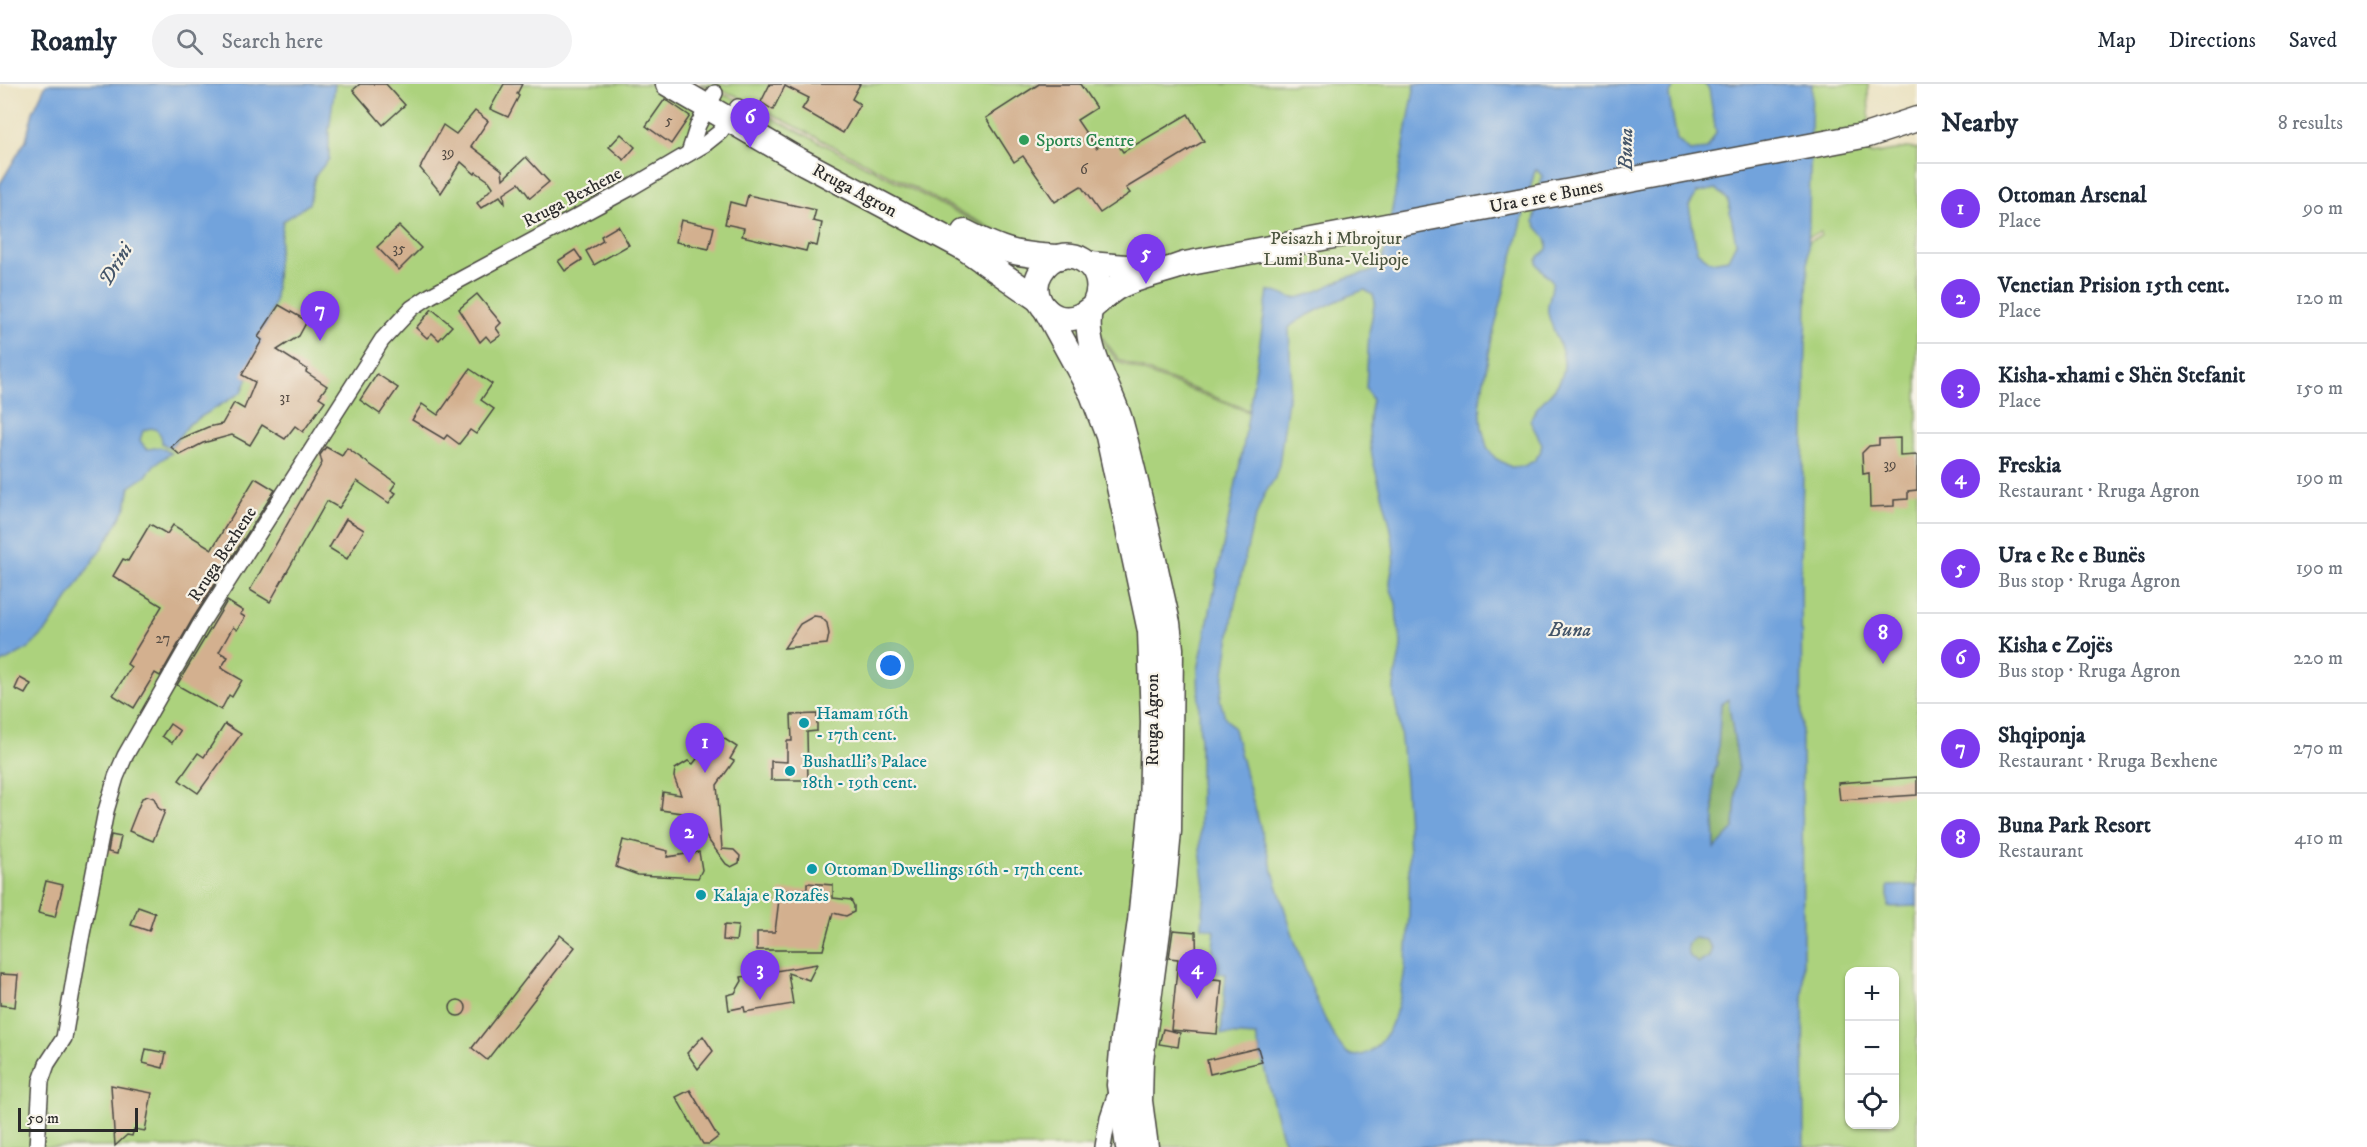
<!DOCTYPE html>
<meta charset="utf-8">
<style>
body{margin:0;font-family:"IM FELL DW Pica",serif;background:#f2f2f3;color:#1f2937}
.controls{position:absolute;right:18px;bottom:18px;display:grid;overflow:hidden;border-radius:12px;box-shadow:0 2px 4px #0004}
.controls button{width:54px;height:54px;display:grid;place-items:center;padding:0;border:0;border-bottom:2px solid #e0e1e3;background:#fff;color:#1f2937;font:30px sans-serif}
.scale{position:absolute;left:18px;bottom:15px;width:120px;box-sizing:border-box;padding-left:6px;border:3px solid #2b2b2b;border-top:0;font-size:16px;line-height:21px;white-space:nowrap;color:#2b2b2b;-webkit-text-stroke:4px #f7f3e8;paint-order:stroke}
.you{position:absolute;left:891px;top:582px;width:21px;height:21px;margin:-15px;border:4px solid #fff;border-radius:50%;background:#1a73e8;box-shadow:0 0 0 9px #1a73e833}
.badge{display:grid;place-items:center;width:39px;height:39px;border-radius:50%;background:#7c3aed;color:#fff;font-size:20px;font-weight:700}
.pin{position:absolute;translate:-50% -50px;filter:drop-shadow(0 2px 3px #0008)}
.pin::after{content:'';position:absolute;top:32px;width:21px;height:18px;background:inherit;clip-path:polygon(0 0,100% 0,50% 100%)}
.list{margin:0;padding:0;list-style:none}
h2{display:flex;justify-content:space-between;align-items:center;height:78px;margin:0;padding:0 24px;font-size:26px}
h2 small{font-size:20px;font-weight:400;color:#747a83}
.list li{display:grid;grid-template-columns:39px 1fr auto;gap:18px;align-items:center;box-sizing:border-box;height:90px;padding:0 24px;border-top:2px solid #e0e1e3}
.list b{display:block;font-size:22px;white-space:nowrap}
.list p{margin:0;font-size:20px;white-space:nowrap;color:#747a83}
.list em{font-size:20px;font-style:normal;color:#747a83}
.icon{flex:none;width:33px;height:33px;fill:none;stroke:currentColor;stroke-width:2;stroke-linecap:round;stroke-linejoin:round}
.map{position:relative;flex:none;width:1917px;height:1063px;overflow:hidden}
header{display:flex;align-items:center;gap:36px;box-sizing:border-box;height:84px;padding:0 30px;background:#fff;border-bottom:2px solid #e0e1e3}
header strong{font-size:28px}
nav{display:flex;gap:33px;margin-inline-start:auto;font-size:21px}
.search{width:420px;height:54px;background:#f2f2f3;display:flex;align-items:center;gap:15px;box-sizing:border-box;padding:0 21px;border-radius:33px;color:#747a83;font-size:22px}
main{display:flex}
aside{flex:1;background:#fff}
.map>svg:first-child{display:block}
</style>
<header>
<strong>Roamly</strong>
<div class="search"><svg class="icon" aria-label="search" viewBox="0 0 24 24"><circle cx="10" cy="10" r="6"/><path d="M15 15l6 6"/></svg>Search here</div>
<nav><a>Map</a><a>Directions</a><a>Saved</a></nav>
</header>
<main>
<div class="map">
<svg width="1917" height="1063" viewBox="0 0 1917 1063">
<rect width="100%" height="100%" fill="#f7f3e8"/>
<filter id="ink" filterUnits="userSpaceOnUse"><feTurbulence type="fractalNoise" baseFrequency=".0167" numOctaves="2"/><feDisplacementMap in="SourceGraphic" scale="12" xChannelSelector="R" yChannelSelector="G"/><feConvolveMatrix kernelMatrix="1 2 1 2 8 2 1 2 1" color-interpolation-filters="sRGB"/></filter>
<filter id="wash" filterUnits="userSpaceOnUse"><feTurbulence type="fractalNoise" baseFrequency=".008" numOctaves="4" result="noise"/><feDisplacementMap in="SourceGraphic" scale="24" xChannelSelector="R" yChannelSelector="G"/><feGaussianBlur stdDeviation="1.35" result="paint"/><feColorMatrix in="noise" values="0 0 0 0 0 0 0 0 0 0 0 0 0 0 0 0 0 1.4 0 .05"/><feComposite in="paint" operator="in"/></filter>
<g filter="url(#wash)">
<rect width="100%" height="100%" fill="#eae1c0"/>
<path fill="#acd27d" stroke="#6c7e54" stroke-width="1.5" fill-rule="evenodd" d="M282,0H690L733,14L1034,168L1039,169L735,11L699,0H1868L1870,70L1907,64L1917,65V1063H0V402ZM1821,148V152L1739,182V179ZM1076,218L1119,276L1251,327V329L1118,278L1074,219ZM1850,888H1894V1040H1850Z"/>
<g fill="#89b46c" stroke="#5a704c" stroke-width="1.5">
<polygon points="1728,615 1738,679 1734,745 1715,766 1713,693 1717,679 1721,620"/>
<polygon points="1694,854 1706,856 1712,864 1709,873 1698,879 1687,871 1687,860"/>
</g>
<g fill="#72a3dc" stroke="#4e6784" stroke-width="1.5" fill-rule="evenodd">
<path d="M46,0H335L329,47V75L315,92L309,120L283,137L277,180L275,217L268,237L258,253L262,256L243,291L248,294L242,308L189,340L170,364L162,359C162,348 154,340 143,347L140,356L145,364L149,365L160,363L171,369L154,381L146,392L130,403L126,423L111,450L47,546L29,564L0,580V100L26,56L33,28Z"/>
<path d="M1415,0H1675L1669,12L1677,56L1690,67L1707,65L1716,49L1709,5L1704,0H1812L1801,475L1804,1063H1287L1281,1050L1256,952L1221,950L1226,890L1210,888L1215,846L1202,843L1205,803L1200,766V661L1198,586L1243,364L1268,207C1278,206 1285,214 1295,214C1312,213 1334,197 1352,192C1362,190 1374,189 1382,181ZM1535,86H1537L1542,92L1534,138C1539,149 1549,151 1547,165C1545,168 1542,170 1539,172C1531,181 1548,190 1552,197C1553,209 1546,218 1548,229C1552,250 1570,269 1562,292C1556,310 1536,318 1530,337L1542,360L1540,369L1534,377L1524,382L1511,383L1495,374L1487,363L1482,344L1480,317L1492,254ZM1716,105L1728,116L1736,159L1728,175L1711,178L1697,167L1689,122L1697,109ZM1365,206L1373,211L1375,217L1369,249L1366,304L1372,316C1359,369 1391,416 1394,469C1395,479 1390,489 1390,500C1390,507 1395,513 1396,520C1397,524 1396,530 1397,535C1398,544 1401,552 1401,561C1400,578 1392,594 1394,612C1395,621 1398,629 1399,638C1407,704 1425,912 1379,960C1371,968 1362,974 1351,971C1314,957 1246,692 1234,645L1225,633L1220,616L1234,524L1252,443L1264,411L1275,394L1279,381L1291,292L1289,244C1295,235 1353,209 1365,206ZM1728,615L1738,679L1734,745L1715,765L1713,693L1717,679L1721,620ZM1694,854L1706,856L1712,864L1709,873L1699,879L1688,871L1687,860Z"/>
<polygon points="1917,801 1917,822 1888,823 1888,802"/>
</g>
<g id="blocks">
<g fill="#d3b08f">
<polygon points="360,0 386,0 405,21 383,41 353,6"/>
<polygon points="504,0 522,0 517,10 519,12 508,33 490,25"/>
<polygon points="770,0 860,0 852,15 860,20 843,49 802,25 809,14 785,2 773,26 761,18"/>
<polygon points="1039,0 1080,0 1096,24 1077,36 1096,64 1113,53 1123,68 1188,30 1204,57 1126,104 1130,109 1100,129 1081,102 1055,118 1023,72 1014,78 986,34"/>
<polygon points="665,15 690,32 671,60 646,42"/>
<polygon points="475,27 488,37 471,62 502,86 503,95 526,73 549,98 530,114 519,99 504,109 505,119 500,112 481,124 477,119 493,103 489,97 476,88 475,90 461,78 441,109 420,84 443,41 456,50"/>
<polygon points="621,50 635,63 624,76 609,63"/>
<polygon points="748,111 816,126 813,137 822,139 817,162 808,160 806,167 742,152 744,144 725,140 730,118 745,122"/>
<polygon points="681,136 714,143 709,165 676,158"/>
<polygon points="399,142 421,164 399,186 377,163"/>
<polygon points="618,142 629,161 594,181 586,167 603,157 601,152"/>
<polygon points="575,166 582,176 565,187 558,177"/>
<polygon points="477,210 501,239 496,244 501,251 491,258 486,252 480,258 459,225"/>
<polygon points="279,221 307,237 299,252 277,266 307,285 306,288 327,302 319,313 325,317 303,348 295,342 285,355 262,341 250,361 232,351 203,359 180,371 171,363 180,355 208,343 222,340 234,319 244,325 255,298 242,291 262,256 258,253"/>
<polygon points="432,225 452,242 439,256 432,249 427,254 416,244"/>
<polygon points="470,285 492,300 481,316 494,325 476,350 470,346 459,360 447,351 444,355 412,336 422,320 438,331"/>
<polygon points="377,290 398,304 380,330 360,316"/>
<polygon points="1900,354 1900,372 1917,371 1917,406 1908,407 1908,415 1894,416 1894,422 1870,423 1869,389 1863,390 1862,369 1869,362 1879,361 1879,355"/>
<polygon points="326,363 342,372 347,364 396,399 391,406 396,409 389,419 357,397 339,424 327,417 270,518 250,506 322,379 320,371"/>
<polygon points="255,394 275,406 192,536 160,592 155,589 134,624 113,611 131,583 127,580 162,522 113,492 123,475 128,477 150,440 167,450 173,441 212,465"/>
<polygon points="346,435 364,446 347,475 329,464"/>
<polygon points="227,517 243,527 240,530 245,533 237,546 233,543 219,568 228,573 221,584 242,596 232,613 229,611 221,626 177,601"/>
<polygon points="814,532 821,533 827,539 829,550 827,560 784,564 800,540"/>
<polygon points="20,594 31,600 25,610 15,605"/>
<polygon points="817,630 817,647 807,648 808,696 771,696 771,677 787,678 787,657 792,657 791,631"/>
<polygon points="170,640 180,647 172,659 162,652"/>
<polygon points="225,640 241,650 198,709 179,696 198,669 204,673"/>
<polygon points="720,652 737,663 730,675 734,677 717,701 722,765 734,766 740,772 739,779 731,783 726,780 696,739 695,731 661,726 663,708 681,711 674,693 675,685 688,677 693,680 703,667"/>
<polygon points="1917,693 1917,711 1840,716 1838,699"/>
<polygon points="148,712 154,714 159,725 165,727 153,757 129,747 142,714"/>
<polygon points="111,751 121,753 117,770 108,768"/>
<polygon points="623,756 668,767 667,773 699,768 702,786 698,794 638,791 616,783"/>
<polygon points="46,797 63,801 55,833 38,829"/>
<polygon points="807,799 833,801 833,814 851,816 854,822 854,828 846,832 833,829 823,866 757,866 757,848 775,848 780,807 807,805"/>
<polygon points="138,823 155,829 149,847 131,841"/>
<polygon points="724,841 738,842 736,857 723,856"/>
<polygon points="1173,846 1196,848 1197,893 1222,896 1217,950 1171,946 1178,875 1169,874"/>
<polygon points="560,851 575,863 487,976 472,964"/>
<polygon points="817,880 809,896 788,889 793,920 745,928 744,923 729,926 727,911 735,909 742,897 741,893"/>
<polygon points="0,890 18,891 15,923 0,921"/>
<circle cx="458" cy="924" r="8"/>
<polygon points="1163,945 1180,949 1178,963 1159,960"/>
<polygon points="703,952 713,967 698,985 687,969"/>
<polygon points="1258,964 1262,978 1210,990 1207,976"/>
<polygon points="146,965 166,969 163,984 143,979"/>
<polygon points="111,1001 152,1009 145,1047 134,1045 132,1052 127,1051 115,1062"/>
<polygon points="690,1006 718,1053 709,1060 703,1060 676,1013"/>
</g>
</g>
</g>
<g filter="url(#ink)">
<use href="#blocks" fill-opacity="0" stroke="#484641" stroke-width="1.5"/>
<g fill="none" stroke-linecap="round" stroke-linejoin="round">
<g stroke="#484641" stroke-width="18">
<g id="minor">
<polyline points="689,69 698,41 715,9"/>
<polyline points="37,1063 41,997 47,980 64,954 80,860 106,727 116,693 125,672 200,541 382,256 412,224 430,212 632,103 705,60 720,48 738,23"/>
<polyline points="1103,1063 1108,1033 1117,1006"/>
</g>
</g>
<g stroke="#484641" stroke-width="27">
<g id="primary">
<polyline points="668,0 795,74 964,164 1039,216"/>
<path d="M965,148C1004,168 1017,171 1060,173"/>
<polyline points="1089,180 1126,183 1153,179"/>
<path d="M1094,221C1114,181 1062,152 1041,188C1035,197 1035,209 1040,218C1044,225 1050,230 1057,233C1084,242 1099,212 1120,202C1140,192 1163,188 1185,180L1868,51L1917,35"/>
<polyline points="1046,226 1092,310 1108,352 1150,547 1153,638 1151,728 1140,837 1123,955 1119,1001 1128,1063"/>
<path d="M1090,226C1082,265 1111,303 1121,339C1139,405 1153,472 1168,539L1171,565L1169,747L1164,802L1141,976L1140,1017L1146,1063"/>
</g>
</g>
<use href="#minor" stroke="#fff" stroke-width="15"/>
<use href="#primary" stroke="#fff" stroke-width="24"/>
</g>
</g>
<circle fill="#2e9e5b" stroke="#f7f3e8" stroke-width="2" cx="1024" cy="56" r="6"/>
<g fill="#0f9aa8" stroke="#f7f3e8" stroke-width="2">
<circle cx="804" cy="639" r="6"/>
<circle cx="790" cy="687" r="6"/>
<circle cx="812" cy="785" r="6"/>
<circle cx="701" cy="811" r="6"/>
</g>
<g text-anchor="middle" stroke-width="4.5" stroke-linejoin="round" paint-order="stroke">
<g font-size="15" fill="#554c44">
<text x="669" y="41">5</text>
<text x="448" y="73">39</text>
<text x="1084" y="90">6</text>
<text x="399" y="169">35</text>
<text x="285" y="318">31</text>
<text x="1890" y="385">39</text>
<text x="163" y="559">27</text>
</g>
<g font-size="18" fill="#27864d" stroke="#f7f3e8" text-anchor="start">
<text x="1036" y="62">Sports Centre</text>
</g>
<g font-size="18" fill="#2b2b2b" stroke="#f7f3e8">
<text transform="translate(855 106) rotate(28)" y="6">Rruga Agron</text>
<text transform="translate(1546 112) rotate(-11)" y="6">Ura e re e Bunes</text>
<text transform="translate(572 113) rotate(-28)" y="6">Rruga Bexhene</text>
<text transform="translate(222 470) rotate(-57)" y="6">Rruga Bexhene</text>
<text transform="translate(1152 636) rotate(-90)" y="6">Rruga Agron</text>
</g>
<g font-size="18" fill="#4b5540" stroke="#f7f3e8">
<text x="1336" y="160">Peisazh i Mbrojtur<tspan x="1336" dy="21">Lumi Buna-Velipoje</tspan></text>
</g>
<g font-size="18" fill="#0d838f" stroke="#f7f3e8" text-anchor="start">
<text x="816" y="635">Hamam 16th<tspan x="816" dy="21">- 17th cent.</tspan></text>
<text x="802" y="683">Bushatlli's Palace<tspan x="802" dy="21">18th - 19th cent.</tspan></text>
<text x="824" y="791">Ottoman Dwellings 16th - 17th cent.</text>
<text x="713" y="817">Kalaja e Rozafës</text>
</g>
<g font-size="20" font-style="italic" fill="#445569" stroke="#f7f3e8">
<text transform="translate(1625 65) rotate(-89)" y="7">Buna</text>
<text transform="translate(115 180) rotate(-58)" y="7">Drini</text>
<text x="1570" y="552">Buna</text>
</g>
</g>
</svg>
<div class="controls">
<button>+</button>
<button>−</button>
<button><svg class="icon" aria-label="locate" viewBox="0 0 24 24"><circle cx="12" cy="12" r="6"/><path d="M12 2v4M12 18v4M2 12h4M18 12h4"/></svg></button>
</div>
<div class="scale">50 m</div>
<div class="you"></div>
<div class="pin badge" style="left:705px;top:689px">1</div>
<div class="pin badge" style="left:689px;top:779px">2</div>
<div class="pin badge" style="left:760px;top:916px">3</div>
<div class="pin badge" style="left:1197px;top:915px">4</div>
<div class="pin badge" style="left:1146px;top:200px">5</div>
<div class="pin badge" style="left:750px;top:64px">6</div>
<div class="pin badge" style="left:320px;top:257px">7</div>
<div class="pin badge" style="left:1883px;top:580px">8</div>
</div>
<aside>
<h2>Nearby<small>8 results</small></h2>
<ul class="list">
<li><span class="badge">1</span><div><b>Ottoman Arsenal</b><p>Place</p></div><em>90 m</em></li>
<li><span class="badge">2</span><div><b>Venetian Prision 15th cent.</b><p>Place</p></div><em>120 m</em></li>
<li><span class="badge">3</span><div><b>Kisha-xhami e Shën Stefanit</b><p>Place</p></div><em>150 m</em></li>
<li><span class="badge">4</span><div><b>Freskia</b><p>Restaurant · Rruga Agron</p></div><em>190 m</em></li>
<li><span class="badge">5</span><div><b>Ura e Re e Bunës</b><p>Bus stop · Rruga Agron</p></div><em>190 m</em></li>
<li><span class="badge">6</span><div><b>Kisha e Zojës</b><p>Bus stop · Rruga Agron</p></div><em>220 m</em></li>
<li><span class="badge">7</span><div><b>Shqiponja</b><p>Restaurant · Rruga Bexhene</p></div><em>270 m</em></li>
<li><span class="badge">8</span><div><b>Buna Park Resort</b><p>Restaurant</p></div><em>410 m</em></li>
</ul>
</aside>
</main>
